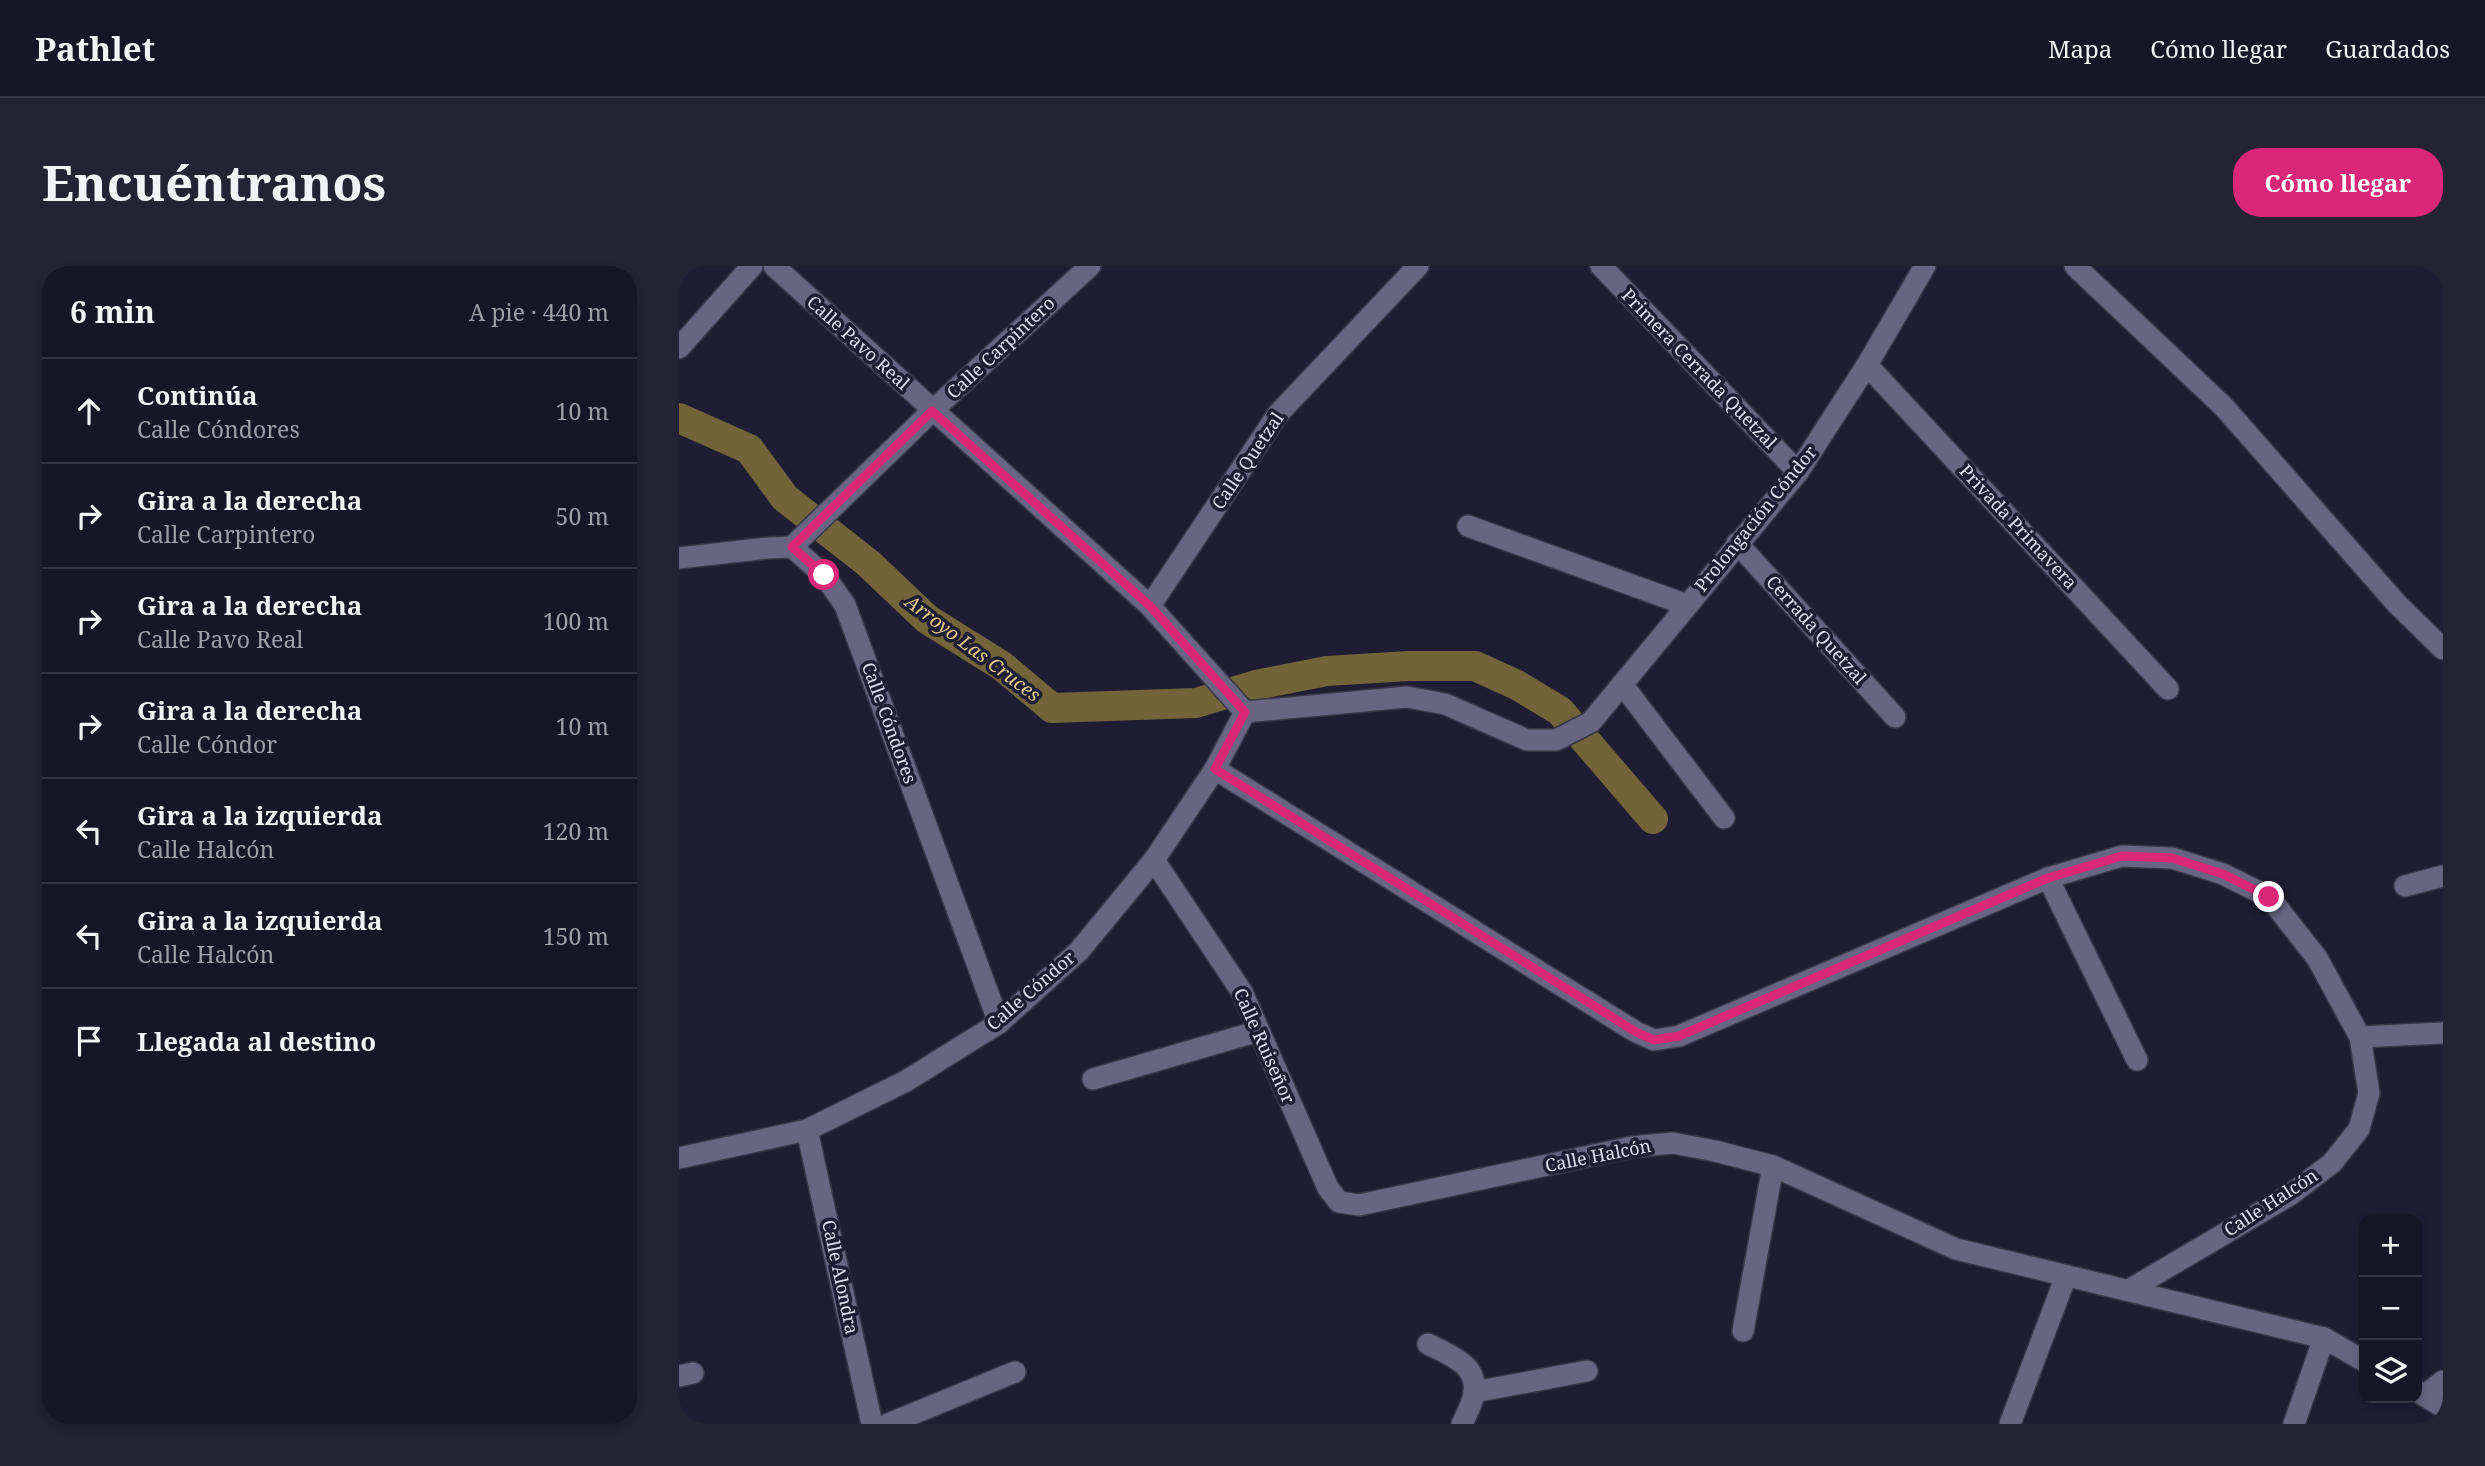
<!DOCTYPE html>
<html lang="es">
<meta charset="utf-8">
<style>
body{margin:0;font-family:"Noto Serif",serif;background:#242333;color:#f1f3f6}
.controls{position:absolute;right:21px;bottom:21px;display:grid;overflow:hidden;border-radius:14px;box-shadow:0 4px 10px #0003}
.controls button{width:63px;height:63px;display:grid;place-items:center;padding:0;border:0;border-bottom:2px solid #363544;background:#171627;color:#f1f3f6;font:35px sans-serif}
.stop{position:absolute;width:21px;height:21px;margin:-16px;border:5px solid #db2777;border-radius:50%;background:#fff}
.stop.end{background:#db2777;border-color:#fff;box-shadow:0 2px 7px #0008}
.list{margin:0;padding:0;list-style:none}
h2{display:flex;justify-content:space-between;align-items:center;height:91px;margin:0;padding:0 28px;font-size:30px}
h2 small{font-size:23px;font-weight:400;color:#9e9fa7}
.list li{display:grid;grid-template-columns:46px 1fr auto;gap:21px;align-items:center;box-sizing:border-box;height:105px;padding:0 28px;border-top:2px solid #363544}
.list b{display:block;font-size:26px;white-space:nowrap}
.list p{margin:0;font-size:23px;white-space:nowrap;color:#9e9fa7}
.list em{font-size:23px;font-style:normal;color:#9e9fa7}
.icon{flex:none;width:38px;height:38px;fill:none;stroke:currentColor;stroke-width:2;stroke-linecap:round;stroke-linejoin:round}
.map{position:relative;flex:none;width:1764px;height:1158px;overflow:hidden;border-radius:28px}
header{display:flex;align-items:center;gap:42px;box-sizing:border-box;height:98px;padding:0 35px;background:#171627;border-bottom:2px solid #363544}
header strong{font-size:33px}
nav{display:flex;gap:38px;margin-inline-start:auto;font-size:24px}
.intro{display:flex;align-items:center;justify-content:space-between;box-sizing:border-box;height:168px;padding:0 42px}
h1{margin:0;font-size:49px}
.button{padding:18px 32px;border-radius:28px;background:#db2777;color:#fff;font-size:24px;font-weight:700}
main{display:flex;gap:42px;padding:0 42px}
aside{flex:1;background:#171627;border-radius:28px;box-shadow:0 4px 10px #0003}
.map>svg:first-child{display:block}
</style>
<header>
<strong>Pathlet</strong>
<nav><a>Mapa</a><a>Cómo llegar</a><a>Guardados</a></nav>
</header>
<div class="intro"><h1>Encuéntranos</h1><a class="button">Cómo llegar</a></div>
<main>
<aside>
<h2>6 min<small>A pie · 440 m</small></h2>
<ul class="list">
<li><svg class="icon" aria-label="ahead" viewBox="0 0 24 24"><path d="M12 20V5M6 11l6-6 6 6"/></svg><div><b>Continúa</b><p>Calle Cóndores</p></div><em>10 m</em></li>
<li><svg class="icon" aria-label="right" viewBox="0 0 24 24"><path d="M7 20v-9h11M14 6l5 5-5 5"/></svg><div><b>Gira a la derecha</b><p>Calle Carpintero</p></div><em>50 m</em></li>
<li><svg class="icon" aria-label="right" viewBox="0 0 24 24"><path d="M7 20v-9h11M14 6l5 5-5 5"/></svg><div><b>Gira a la derecha</b><p>Calle Pavo Real</p></div><em>100 m</em></li>
<li><svg class="icon" aria-label="right" viewBox="0 0 24 24"><path d="M7 20v-9h11M14 6l5 5-5 5"/></svg><div><b>Gira a la derecha</b><p>Calle Cóndor</p></div><em>10 m</em></li>
<li><svg class="icon" aria-label="left" viewBox="0 0 24 24"><path d="M17 20v-9H6M10 6l-5 5 5 5"/></svg><div><b>Gira a la izquierda</b><p>Calle Halcón</p></div><em>120 m</em></li>
<li><svg class="icon" aria-label="left" viewBox="0 0 24 24"><path d="M17 20v-9H6M10 6l-5 5 5 5"/></svg><div><b>Gira a la izquierda</b><p>Calle Halcón</p></div><em>150 m</em></li>
<li><svg class="icon" aria-label="arrive" viewBox="0 0 24 24"><path d="M6 21V4h12l-3 4 3 4H6"/></svg><div><b>Llegada al destino</b></div></li>
</ul>
</aside>
<div class="map">
<svg width="1764" height="1158" viewBox="0 0 1764 1158">
<rect width="100%" height="100%" fill="#1f1d34"/>
<g fill="none" stroke-linecap="round" stroke-linejoin="round">
<polyline stroke="#726338" stroke-width="30" points="0,152 70,183 106,232 189,297 248,353 323,400 373,442 517,437 577,419 648,405 730,400 796,400 838,419 881,445 974,553"/>
<g stroke="#383649" stroke-width="24">
<g id="minor">
<polyline points="95,0 471,340 566,446"/>
<polyline points="922,0 1119,206"/>
<polyline points="1396,0 1545,141 1718,338 1764,383"/>
<polyline points="0,82 73,0"/>
<polyline points="1188,99 1489,423"/>
<polyline points="789,260 1008,339"/>
<polyline points="1058,277 1216,451"/>
<polyline points="113,281 253,145 411,0"/>
<polyline points="0,292 88,282 113,281 145,309 166,339 320,757"/>
<polyline points="471,340 599,148 739,0"/>
<polyline points="943,418 1045,552"/>
<polyline points="566,446 728,431 766,438 848,474 877,474 912,456 1119,206 1188,99 1246,0"/>
<polyline points="536,503 957,766 975,774 1000,770 1369,612 1443,590 1493,592 1544,608 1590,631 1638,692 1681,771 1690,827 1680,863 1653,897 1611,929 1450,1024"/>
<polyline points="475,594 563,726 649,922 660,936 680,939 953,881 994,877 1036,885 1094,900 1277,983 1645,1072 1685,1095"/>
<polyline points="1369,612 1458,794"/>
<polyline points="1726,620 1764,610"/>
<polyline points="1681,771 1764,767"/>
<polyline points="414,813 580,765"/>
<polyline points="128,864 193,1158"/>
<polyline points="0,892 128,864 227,815 320,757 400,685 475,594 536,503 566,446"/>
<polyline points="1064,1065 1094,900"/>
<path d="M749,1078C770,1089 799,1098 795,1127C794,1137 787,1149 783,1158"/>
<polyline points="0,1110 14,1107"/>
<polyline points="1738,1125 1764,1141"/>
<polyline points="795,1126 908,1105"/>
<polyline points="1746,1129 1764,1115"/>
<polyline points="209,1158 336,1106"/>
<polyline points="1331,1158 1387,1010"/>
<polyline points="1615,1158 1645,1072"/>
</g>
</g>
<use href="#minor" stroke="#676581" stroke-width="21"/>
</g>
<g fill="none" stroke-linecap="round" stroke-linejoin="round">
<polyline stroke="#db2777" stroke-width="9" points="145,309 113,281 253,145 471,340 566,446 536,503 957,766 975,774 1000,770 1369,612 1443,590 1493,592 1544,608 1590,631"/>
</g>
<g text-anchor="middle" stroke-width="7" stroke-linejoin="round" paint-order="stroke">
<g font-size="18" fill="#dddded" stroke="#1f1d34">
<text transform="translate(179 77) rotate(42)" y="6">Calle Pavo Real</text>
<text transform="translate(322 82) rotate(-43)" y="6">Calle Carpintero</text>
<text transform="translate(1020 103) rotate(46)" y="6">Primera Cerrada Quetzal</text>
<text transform="translate(569 195) rotate(-56)" y="6">Calle Quetzal</text>
<text transform="translate(1077 253) rotate(-51)" y="6">Prolongación Cóndor</text>
<text transform="translate(1339 261) rotate(47)" y="6">Privada Primavera</text>
<text transform="translate(1137 364) rotate(48)" y="6">Cerrada Quetzal</text>
<text transform="translate(210 457) rotate(70)" y="6">Calle Cóndores</text>
<text transform="translate(352 725) rotate(-41)" y="6">Calle Cóndor</text>
<text transform="translate(585 780) rotate(66)" y="6">Calle Ruiseñor</text>
<text transform="translate(919 890) rotate(-11)" y="6">Calle Halcón</text>
<text transform="translate(1592 937) rotate(-33)" y="6">Calle Halcón</text>
<text transform="translate(161 1011) rotate(78)" y="6">Calle Alondra</text>
</g>
<g font-size="19" font-style="italic" fill="#e3ca84" stroke="#1f1d34">
<text transform="translate(294 382) rotate(37)" y="7">Arroyo Las Cruces</text>
</g>
</g>
</svg>
<div class="controls">
<button>+</button>
<button>−</button>
<button><svg class="icon" aria-label="layers" viewBox="0 0 24 24"><path d="M12 4l9 5-9 5-9-5zM3 14l9 5 9-5"/></svg></button>
</div>
<div class="stop" style="left:145px;top:309px"></div>
<div class="stop end" style="left:1590px;top:631px"></div>
</div>
</main>
